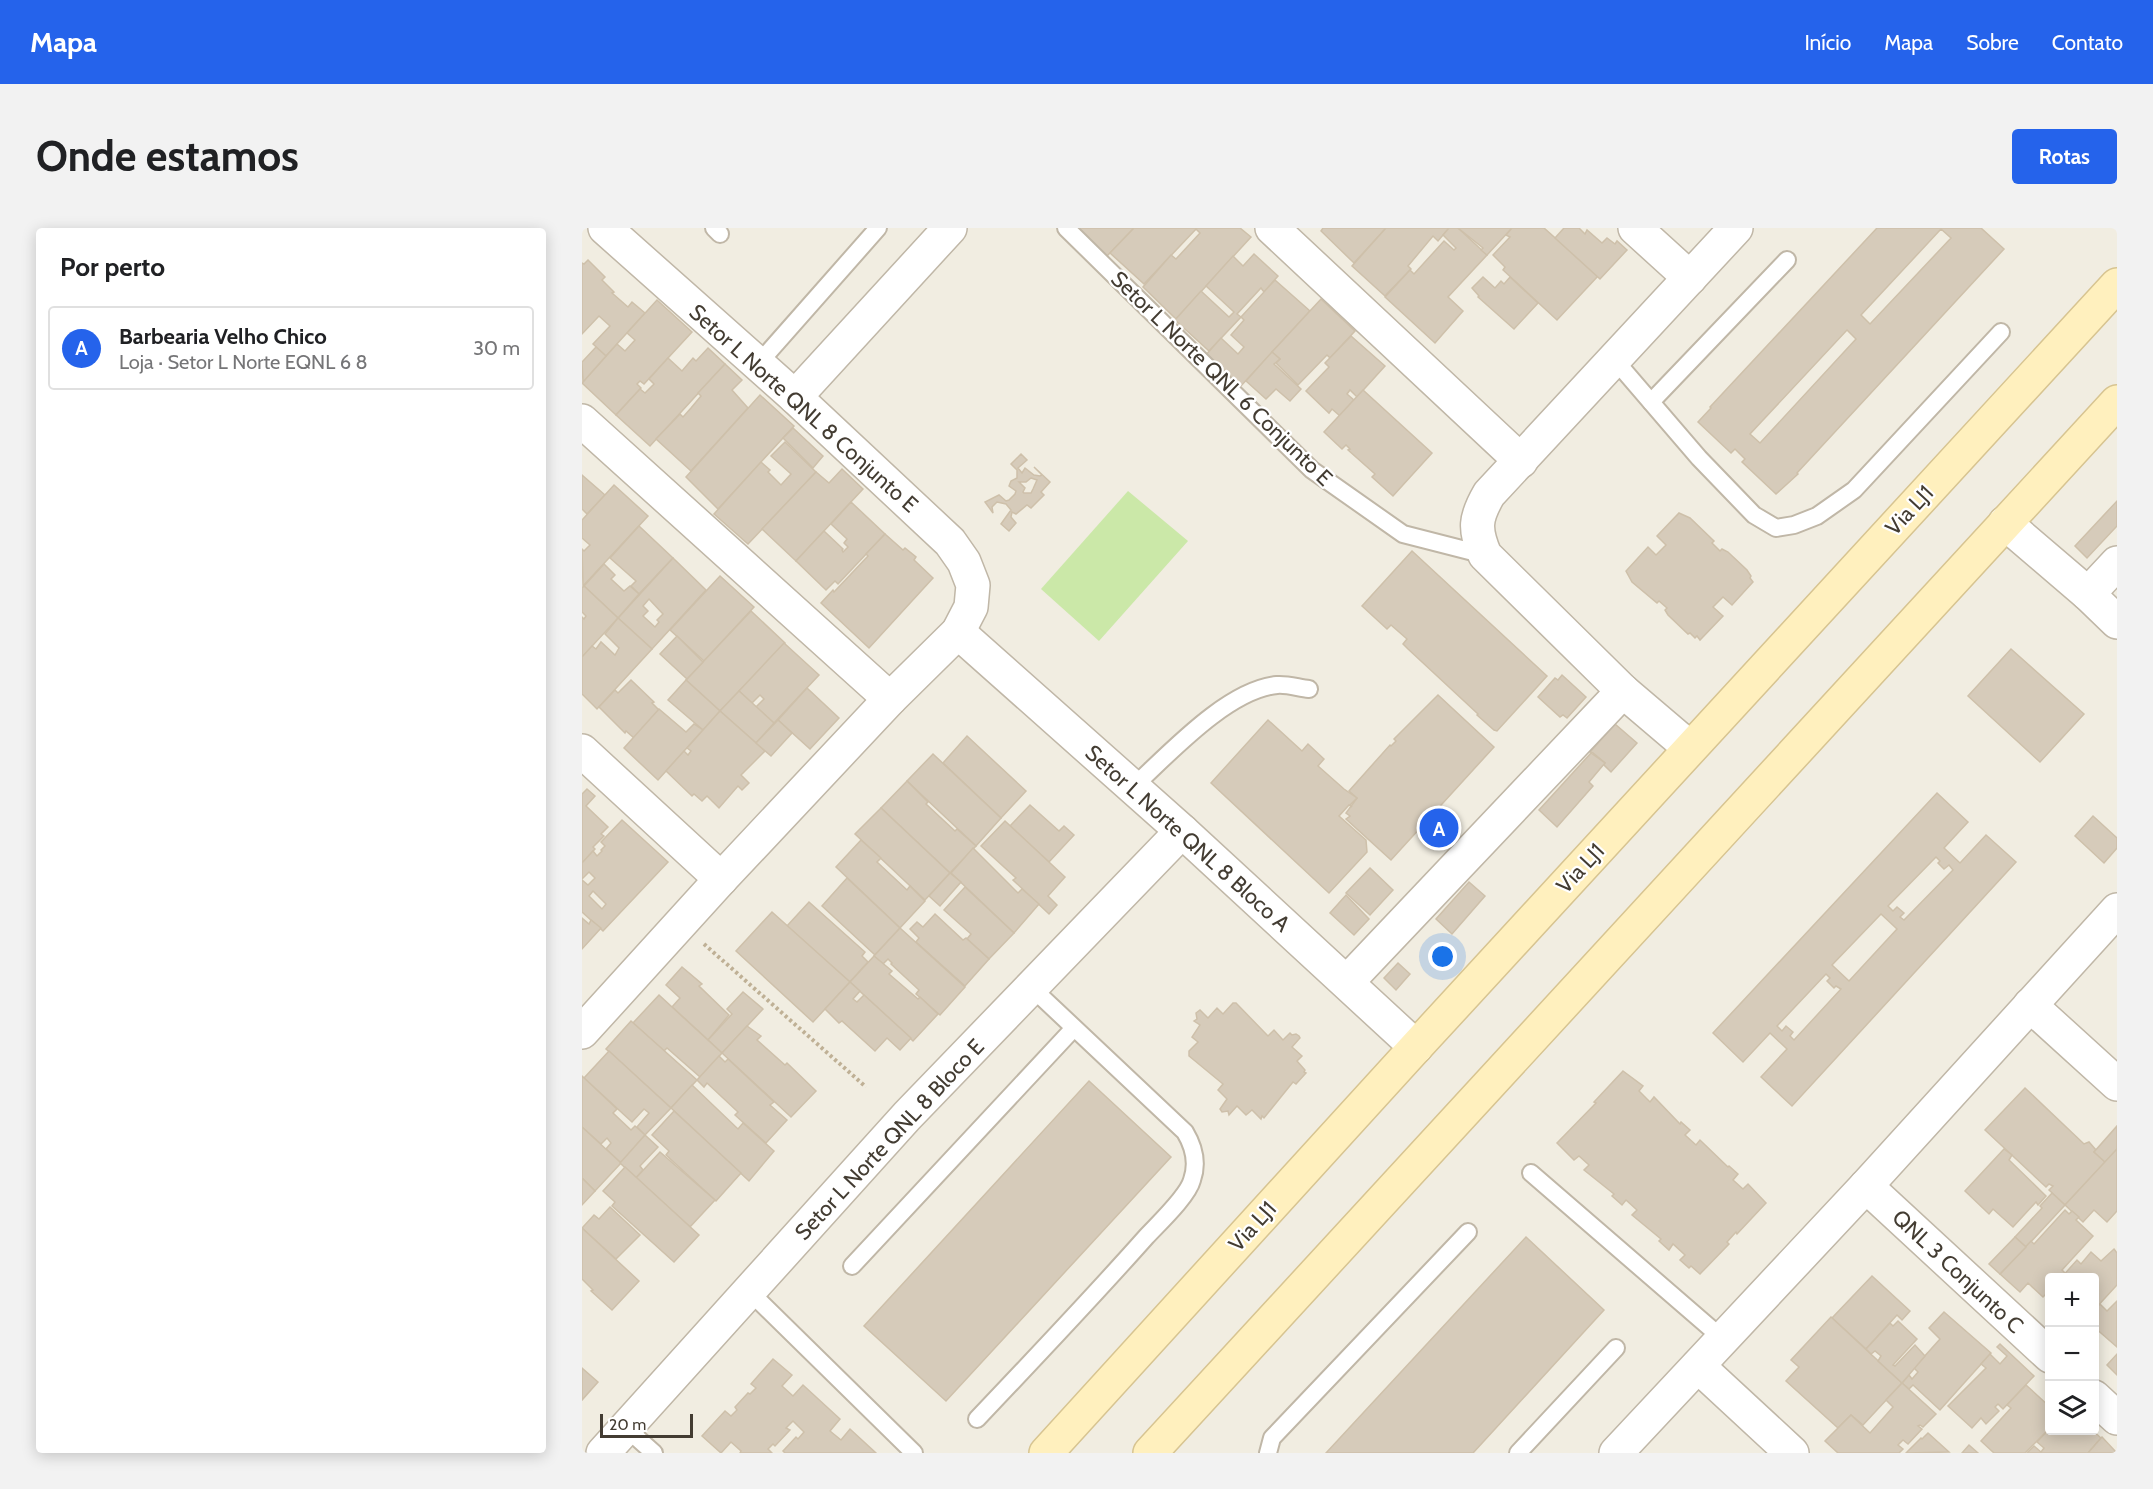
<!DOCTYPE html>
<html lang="pt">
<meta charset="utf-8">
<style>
body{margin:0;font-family:Cabin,sans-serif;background:#f2f2f2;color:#202124}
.controls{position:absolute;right:18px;bottom:18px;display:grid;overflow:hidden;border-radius:6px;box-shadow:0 3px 15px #0003}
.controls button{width:54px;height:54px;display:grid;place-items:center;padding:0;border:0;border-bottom:2px solid #e0e0e0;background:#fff;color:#202124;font:30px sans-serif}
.scale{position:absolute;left:18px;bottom:15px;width:93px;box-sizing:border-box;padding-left:6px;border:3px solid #433c32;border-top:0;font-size:16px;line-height:21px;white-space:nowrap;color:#433c32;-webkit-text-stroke:4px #fff;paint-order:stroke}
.you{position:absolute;left:861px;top:729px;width:21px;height:21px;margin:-15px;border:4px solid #fff;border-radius:50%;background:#1a73e8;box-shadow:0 0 0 9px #1a73e833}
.badge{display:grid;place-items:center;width:39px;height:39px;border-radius:50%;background:#2563eb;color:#fff;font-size:20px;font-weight:700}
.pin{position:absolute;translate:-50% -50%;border:3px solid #fff;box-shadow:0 2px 6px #0006}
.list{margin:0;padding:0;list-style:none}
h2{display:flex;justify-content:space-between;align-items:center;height:78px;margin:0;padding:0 24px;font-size:26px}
h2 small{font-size:20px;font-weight:400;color:#757577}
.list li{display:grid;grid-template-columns:39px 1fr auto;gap:18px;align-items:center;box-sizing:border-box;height:84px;margin:0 12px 12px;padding:0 12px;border:2px solid #e0e0e0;border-radius:6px}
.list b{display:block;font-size:22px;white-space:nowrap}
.list p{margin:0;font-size:20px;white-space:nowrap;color:#757577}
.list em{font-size:20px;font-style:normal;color:#757577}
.icon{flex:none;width:33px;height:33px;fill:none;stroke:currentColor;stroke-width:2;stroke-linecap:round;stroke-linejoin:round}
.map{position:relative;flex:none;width:1535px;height:1225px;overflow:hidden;border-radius:6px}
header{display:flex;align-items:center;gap:36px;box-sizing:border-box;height:84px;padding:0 30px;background:#2563eb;color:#fff}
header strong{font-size:28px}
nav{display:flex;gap:33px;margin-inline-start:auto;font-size:21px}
.intro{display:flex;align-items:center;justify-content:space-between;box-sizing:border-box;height:144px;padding:0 36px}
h1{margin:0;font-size:42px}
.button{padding:15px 27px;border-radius:6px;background:#2563eb;color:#fff;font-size:21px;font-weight:700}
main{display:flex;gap:36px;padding:0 36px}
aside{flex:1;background:#fff;border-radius:6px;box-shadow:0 3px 15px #0003}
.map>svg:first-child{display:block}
</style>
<header>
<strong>Mapa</strong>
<nav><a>Início</a><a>Mapa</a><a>Sobre</a><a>Contato</a></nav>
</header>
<div class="intro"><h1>Onde estamos</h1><a class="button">Rotas</a></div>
<main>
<aside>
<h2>Por perto<small></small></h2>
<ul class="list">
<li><span class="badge">A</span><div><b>Barbearia Velho Chico</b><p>Loja · Setor L Norte EQNL 6 8</p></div><em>30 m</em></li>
</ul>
</aside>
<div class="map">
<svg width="1535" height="1225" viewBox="0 0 1535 1225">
<rect width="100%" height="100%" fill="#f1ede1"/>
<polygon fill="#cbe8a8" points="546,263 606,313 517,413 459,361"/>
<g fill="#d6cbba" stroke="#cec0aa" stroke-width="1.5" fill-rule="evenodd">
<polygon points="495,0 552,0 525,28"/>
<polygon points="552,0 615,0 562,56 528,25"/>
<polygon points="615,0 658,0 669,9 594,91 561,59 589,27 594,31 618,5 614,1"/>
<polygon points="741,0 804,0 772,35 739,3"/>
<polygon points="804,0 867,0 856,13 851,8 826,38 829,41 803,68 770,38"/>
<polygon points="867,0 876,0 905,27 866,69 881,83 853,115 803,69 828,42 832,46 862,13 872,22 874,20 861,7"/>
<polygon points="876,0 930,0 905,27 899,22 901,20"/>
<polygon points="930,0 962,0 1016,48 975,92 921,42 923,39 911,27 928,9 924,7"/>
<polygon points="982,0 997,0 1003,6 1005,2 1020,15 1025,10 1033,16 1035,13 1045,22 1018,51 973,10"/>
<path d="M1295,0H1399L1422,21L1215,245L1216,246L1194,266L1160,234L1163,231L1153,221L1149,225L1116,194L1129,180L1128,179ZM1359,1L1369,10L1288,96L1279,87ZM1265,102L1274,111L1178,215L1168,206Z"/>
<polygon points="672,26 696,48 682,64 679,60 655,86 659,89 627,123 593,92 619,63 647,89 652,84 624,58 651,28 661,38"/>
<polygon points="6,32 23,49 20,52 32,64 30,65 46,79 50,74 63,85 24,128 11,116 28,98 17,88 0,106 0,35 2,36"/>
<polygon points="901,49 913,60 919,53 922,56 928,49 956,75 932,101 896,69 897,68 890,60"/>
<polygon points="693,52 728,83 658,159 623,128 639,110 656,126 662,119 649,107 662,92 659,89"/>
<polygon points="739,71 773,103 748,130 745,127 716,157 694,135 698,131 690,124"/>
<polygon points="75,72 110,104 62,156 58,153 55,156 59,160 34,187 0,155 35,116 43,123 53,112 45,105"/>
<polygon points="769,108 803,138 775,169 768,162 765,166 772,172 758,188 750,181 747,185 724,163 747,139 743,135"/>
<polygon points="14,119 24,128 1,154 0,134"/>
<polygon points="126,120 143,136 68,218 34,187 58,161 63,165 72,156 67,151 86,130 100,143 111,130 114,133"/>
<polygon points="690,124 698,131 692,136 719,161 708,173 694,161 684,171 664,153"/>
<polygon points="143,136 160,152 150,162 166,180 109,243 74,211 98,186 101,189 109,180 119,168 116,165"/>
<polygon points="781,162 850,225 811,268 790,249 793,246 766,222 768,221 764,217 760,221 742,204"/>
<polygon points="178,167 212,198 136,281 104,249"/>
<polygon points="211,200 241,228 231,240 201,210"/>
<polygon points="203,214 234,244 166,316 132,286 179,234 188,242 186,244 199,257 209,246 189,228"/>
<path d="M439,226L445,232L436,240L440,245L443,240L452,247L458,248L460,247L452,239L468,254L459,264L462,267L449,280L445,277L434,286L430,284L429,289L434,295L427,303L419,296L429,282L424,276L415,274L410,279L411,285L403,274L417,267L424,273L427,272L433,266L434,263L427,258L429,253L435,250V242L429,236ZM449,250L455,252L451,261L449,265H442L441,264L443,260L437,254H444Z"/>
<polygon points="260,241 281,261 214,333 180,301 234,244 247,255"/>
<polygon points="0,247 23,267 5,286 0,281"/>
<polygon points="32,257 66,288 1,358 0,321 2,323 8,317 0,310 0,292"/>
<polygon points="1535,273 1535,298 1505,330 1493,318"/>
<polygon points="269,274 303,306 256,356 253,353 244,362 214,333 242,303 261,321 260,322 261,324 266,319 262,315 265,311 249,296"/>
<polygon points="1097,285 1108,290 1132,313 1130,315 1138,323 1140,321 1146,324 1165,342 1169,348 1168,350 1171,354 1150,377 1141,369 1131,379 1141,388 1118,412 1115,408 1113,410 1108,405 1106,406 1086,387 1083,382 1085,380 1077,373 1075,375 1050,354 1044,343 1066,319 1074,327 1084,317 1075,308"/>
<polygon points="57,298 91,330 57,366 49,358 54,353 28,330"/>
<polygon points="303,306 321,322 323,320 334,329 332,332 351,350 287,420 239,375 251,362 252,364 286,328 284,326"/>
<polygon points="830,323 965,448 915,503 912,502 895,487 896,486 826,421 821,416 825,411 809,397 805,401 780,378"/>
<path d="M91,330L124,362L70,421L36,390ZM67,371L81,386L75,392L77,394L73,399L61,388L66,383L61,378Z"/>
<polygon points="22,336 33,347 29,351 42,363 48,358 57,366 36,390 2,358"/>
<polygon points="138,348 172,379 122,433 88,402"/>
<polygon points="2,358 36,390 0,429 0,389 2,391 4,388 0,384 0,360"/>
<polygon points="169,383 203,415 138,483 104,452"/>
<polygon points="36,390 70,421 15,481 0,466 0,429 10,418 14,421 19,414 33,427 37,420 23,406"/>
<polygon points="95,408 121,434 105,451 78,426"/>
<polygon points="202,415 237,447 192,495 174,479 182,471 178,467 170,475 157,463"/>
<polygon points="1429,421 1502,486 1458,534 1386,468"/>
<polygon points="980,447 1004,469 985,490 981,487 978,489 956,469 973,450 976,452"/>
<polygon points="49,452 72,474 70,475 77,482 52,510 44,503 43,505 17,479 33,462 36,465"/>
<polygon points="104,452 138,483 121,502 86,472"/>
<polygon points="225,460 257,490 228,521 196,492"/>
<polygon points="157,463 192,495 174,515 138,483"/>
<polygon points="856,467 912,519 809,632 764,591 768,588 764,585 775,570 767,563 808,517 809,518 814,513 812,511"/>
<polygon points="77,481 104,504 112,496 121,502 76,552 42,520"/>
<polygon points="138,483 183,523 159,547 167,555 160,562 156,558 137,580 125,568 120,573 112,566 110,568 84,543 102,523 106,527 109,523 105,520"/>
<polygon points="196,492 210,505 189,528 174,515"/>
<polygon points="686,492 720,523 726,516 742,531 736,538 762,561 775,570 768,577 770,579 767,577 757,588 784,612 785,624 747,665 629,555"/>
<polygon points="1033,496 1055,515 1029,544 1022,537 1023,535 1011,525 1008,524"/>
<polygon points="385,508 444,563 419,590 361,535"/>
<polygon points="1009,525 1023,535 1007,554 1011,558 975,599 957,582"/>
<polygon points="351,526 419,590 394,618 325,553"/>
<polygon points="325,553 346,574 344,576 373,603 375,601 394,618 368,645 299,580"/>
<polygon points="5,561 13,568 4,578 26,599 19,606 22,608 11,619 13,621 0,635 0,566"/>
<path d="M1355,565L1386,594L1362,620L1378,635L1404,607L1434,634L1210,878L1179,849L1205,821L1188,805L1161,834L1131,805ZM1354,629L1358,633L1356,635L1362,641L1367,637L1371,642L1322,692L1318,689L1322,685L1315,679L1311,683L1306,678ZM1299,686L1315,701L1267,753L1250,737ZM1244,746L1248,750L1245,753L1252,760L1254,758L1259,761L1212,812L1208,808L1211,804L1204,798L1200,803L1195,798Z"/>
<polygon points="448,577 477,603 482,598 492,607 467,634 428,598"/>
<polygon points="299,580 368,645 343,672 273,606"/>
<polygon points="1511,588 1535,610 1535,620 1522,635 1493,608"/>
<path d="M40,592L86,634L21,703L0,684V652L6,657L13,650L7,644L0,651V635L11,623L15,628L20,623L19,622L23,618L19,614ZM11,663L24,676L20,681L7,668Z"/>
<polygon points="423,593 483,649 466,668 475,677 467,686 431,652 434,650 399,618"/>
<polygon points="279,612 299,630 295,634 325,662 328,658 343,673 318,700 254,639"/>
<polygon points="391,620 436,665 440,661 457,676 432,705 369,645"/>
<polygon points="788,640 811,662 788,687 764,665"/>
<polygon points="368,645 379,654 358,678 347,668"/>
<polygon points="265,650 318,700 293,727 240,678"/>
<polygon points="887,654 903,668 870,706 854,691"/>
<polygon points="383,659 432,705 407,731 385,711 389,706 362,682"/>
<polygon points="764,667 787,691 772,707 748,685"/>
<polygon points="227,674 283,724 280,728 286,734 268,754 205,698"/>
<polygon points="190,684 268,754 231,794 154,723"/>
<polygon points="353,686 381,712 384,710 407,731 383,758 334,714 337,710 328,701 335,694 341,699"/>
<polygon points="0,690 7,696 9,692 19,700 0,721"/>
<polygon points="318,700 383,759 358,787 334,766 337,762 309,736 310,735 306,731 301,736 292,728"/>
<polygon points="292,728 310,743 307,746 336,771 338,769 356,786 331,813 268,754"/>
<polygon points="816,735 828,746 814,762 802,750"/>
<polygon points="100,739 120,756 117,758 147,787 126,812 90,779 98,770 84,757"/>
<polygon points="268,754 278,763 271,771 275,774 282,767 329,810 318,822 305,810 293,823 260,793 257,795 243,781"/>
<polygon points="161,764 181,781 140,825 126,812 150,786 145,781"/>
<polygon points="77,767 140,825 118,849 85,820 82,823 51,795"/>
<polygon points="651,775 654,775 686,808 692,802 701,812 708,805 710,807 714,806 717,808 718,810 710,819 720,828 715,833 723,842 722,844 724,845 714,856 711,854 682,890 680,888 679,891 670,882 664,887 655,878 647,887 646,883 640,884 638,881 645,871 636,862 641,856 607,828 607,823 616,814 610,809 618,797 612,793 615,791 614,785 618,782 626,790 635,780 641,786"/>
<polygon points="49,793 115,852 89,880 24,821"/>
<polygon points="165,798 179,808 175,812 203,837 205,835 234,863 209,889 140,825"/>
<polygon points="27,823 89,880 63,907 55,899 67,885 62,881 50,894 2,850"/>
<polygon points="137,828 143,834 146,831 192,874 188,877 205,892 184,915 153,887 156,884 125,855 122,859 115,852"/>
<polygon points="1041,843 1061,858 1057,863 1068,874 1072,869 1098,896 1099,894 1108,902 1103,907 1114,917 1118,912 1146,939 1147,938 1156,946 1151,952 1161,961 1166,956 1184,975 1155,1006 1154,1004 1145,1014 1147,1016 1118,1046 1109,1038 1107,1040 1098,1032 1103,1027 1091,1016 1087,1022 1077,1013 1079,1011 1050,987 1055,982 1044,972 1040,977 1030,968 1032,966 1002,942 1007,937 997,928 992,932 975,915 1014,875 1012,874"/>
<polygon points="0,848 35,881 31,885 49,902 53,898 63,907 39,935 24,921 29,915 25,910 19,916 0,899"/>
<polygon points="507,853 589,929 364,1173 282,1098"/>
<polygon points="110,857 156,901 161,895 192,923 167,953 89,880"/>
<polygon points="1443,860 1502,916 1507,914 1514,922 1512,924 1523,934 1483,977 1467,962 1471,958 1467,956 1464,959 1403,902"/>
<polygon points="92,883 159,945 134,973 84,927 87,923 70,907"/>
<polygon points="1535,898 1535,921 1523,934 1512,924"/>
<polygon points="0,899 39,935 13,963 0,950"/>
<polygon points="63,907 76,919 58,938 61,942 54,950 38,935"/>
<polygon points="1422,921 1430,927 1427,932 1464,968 1456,977 1454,974 1431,999 1411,981 1407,986 1383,963"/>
<polygon points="1535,921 1535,983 1525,994 1512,982 1501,994 1483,977"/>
<polygon points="78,924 133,972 108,999 54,950"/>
<polygon points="43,939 117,1007 92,1034 30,978 33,974 21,963"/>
<polygon points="1,951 13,963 0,977 0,952"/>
<polygon points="1470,965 1483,977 1444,1019 1433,1009 1460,980 1458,978"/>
<polygon points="28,979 58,1007 34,1031 0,1000 12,987 17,991"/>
<polygon points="1483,982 1487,986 1490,983 1497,989 1494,992 1511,1008 1480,1042 1483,1045 1479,1050 1468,1050 1468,1062 1461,1069 1446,1055 1438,1064 1418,1046 1449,1013 1452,1016"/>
<polygon points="0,1000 57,1053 30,1082 9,1063 11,1062 0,1051"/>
<polygon points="944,1009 1022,1082 891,1225 744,1225"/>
<polygon points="1433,1009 1444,1019 1418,1046 1407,1036"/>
<polygon points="1532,1021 1535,1025 1535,1057 1512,1082 1512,1050 1479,1050 1495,1032 1499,1036 1509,1024 1519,1033"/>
<polygon points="1290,1048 1328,1083 1320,1092 1315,1087 1284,1121 1250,1090"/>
<polygon points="1535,1073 1535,1119 1512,1099 1512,1082 1518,1076 1525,1083"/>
<polygon points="1362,1084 1409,1125 1358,1182 1331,1157 1327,1161 1320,1155 1327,1147 1330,1151 1336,1144 1332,1140 1358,1111 1347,1100"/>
<polygon points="1249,1089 1320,1155 1281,1197 1269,1187 1256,1200 1204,1153 1217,1139 1209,1132"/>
<polygon points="1316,1093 1335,1111 1311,1137 1313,1138 1333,1117 1343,1128 1320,1155 1296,1133 1299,1128 1293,1123 1289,1126 1284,1121 1308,1095 1311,1098"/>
<polygon points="1418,1116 1452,1148 1421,1181 1416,1176 1413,1179 1417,1183 1404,1196 1399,1190 1390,1200 1366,1178 1404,1140 1399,1136 1408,1126 1418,1136 1425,1128 1415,1119"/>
<polygon points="1535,1126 1535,1147 1525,1137"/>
<polygon points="191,1131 210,1147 200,1158 211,1168 221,1157 258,1191 248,1203 259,1212 268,1201 294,1225 203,1225 201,1223 214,1209 216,1211 222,1204 211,1193 204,1200 208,1202 193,1218 191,1216 186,1221 190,1225 158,1225 159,1223 149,1214 139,1225 120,1208 143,1183 149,1188 155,1182 153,1179 166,1165 168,1166 174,1160 169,1156"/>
<polygon points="0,1140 16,1154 0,1172"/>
<polygon points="1320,1155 1354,1186 1341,1199 1338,1197 1336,1198 1340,1201 1326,1216 1321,1212 1316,1217 1321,1221 1317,1225 1256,1225 1243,1213 1269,1187 1288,1205 1311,1179 1304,1172"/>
<polygon points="1444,1157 1468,1179 1468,1200 1443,1225 1412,1225 1399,1213 1429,1180 1425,1177"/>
<polygon points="1468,1200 1468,1202 1510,1202 1519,1210 1506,1225 1445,1225 1452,1218 1459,1224 1462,1220 1455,1214"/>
<polygon points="1346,1205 1367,1224 1324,1225 1339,1210 1340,1211"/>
<polygon points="1520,1209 1535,1225 1506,1225 1519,1210"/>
<polygon points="1387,1217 1396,1225 1380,1225"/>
</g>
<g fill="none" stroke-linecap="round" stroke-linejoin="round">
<g stroke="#c0b7a7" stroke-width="20">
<g id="service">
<polyline points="132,0 138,6"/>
<polyline points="484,0 730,242 821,306 903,327"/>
<polyline points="1032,131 1117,230 1172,287 1194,300 1212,297 1235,288 1272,262 1419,104"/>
<polyline points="176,136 296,0"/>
<polyline points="1069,174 1205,32"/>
<path d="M551,559C587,526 645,462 695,457C705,456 717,460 727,461"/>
<polyline points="949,945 1141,1111"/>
<polyline points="270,1038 492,800"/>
<polyline points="167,1063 332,1225"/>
<path d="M395,1191C452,1131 509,1071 564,1009C576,996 606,968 610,952C616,935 612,919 603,904L449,759"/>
<polyline points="44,1200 72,1225"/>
<polyline points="686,1225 690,1210 886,1004"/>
<polyline points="936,1225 1034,1120"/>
</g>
</g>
<g stroke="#c0b7a7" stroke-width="36">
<g id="minor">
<polyline points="690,0 939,233"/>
<polyline points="1053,0 1108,50"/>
<polyline points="213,169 368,0"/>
<polyline points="0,193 308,471"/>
<polyline points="1423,295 1506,366 1535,394"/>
<polyline points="1506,366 1535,335"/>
<polyline points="376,404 600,603 834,819"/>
<path d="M1108,520L1041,463L903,327C892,301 893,290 907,266L1154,0"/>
<polyline points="0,523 139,651"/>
<polyline points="765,754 1041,463"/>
<polyline points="1448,777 1535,856"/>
<polyline points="0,804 139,651 308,471 376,404 389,379 391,357 382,334 368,314 213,169 23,0"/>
<polyline points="1284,958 1468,1128"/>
<polyline points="1116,1138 1210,1225"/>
<polyline points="1512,1169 1535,1190"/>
<polyline points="21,1225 325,888 600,603"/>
<polyline points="1034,1225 1284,958 1535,682"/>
</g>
</g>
<g stroke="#d7c491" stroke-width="36">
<g id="secondary">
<polyline points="464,1225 834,819 1535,57"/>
<polyline points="568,1225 1535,174"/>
</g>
</g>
<polyline stroke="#bfb095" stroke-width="4" stroke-dasharray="3 3" stroke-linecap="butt" points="122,716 284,859"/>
<use href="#service" stroke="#fff" stroke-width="16"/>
<use href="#minor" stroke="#fff" stroke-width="33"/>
<use href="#secondary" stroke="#fff0be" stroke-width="33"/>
</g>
<g text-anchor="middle" stroke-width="4.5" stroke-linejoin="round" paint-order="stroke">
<g font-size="22" fill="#433c32" stroke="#fff">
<text transform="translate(640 150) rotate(44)" y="8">Setor L Norte QNL 6 Conjunto E</text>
<text transform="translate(222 180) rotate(42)" y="8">Setor L Norte QNL 8 Conjunto E</text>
<text transform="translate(1327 282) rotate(-47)" y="8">Via LJ1</text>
<text transform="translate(606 610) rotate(42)" y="8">Setor L Norte QNL 8 Bloco A</text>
<text transform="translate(998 640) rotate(-47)" y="8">Via LJ1</text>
<text transform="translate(307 911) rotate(-47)" y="8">Setor L Norte QNL 8 Bloco E</text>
<text transform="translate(670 998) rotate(-48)" y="8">Via LJ1</text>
<text transform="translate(1376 1043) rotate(43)" y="8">QNL 3 Conjunto C</text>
</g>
</g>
</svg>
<div class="controls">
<button>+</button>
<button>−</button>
<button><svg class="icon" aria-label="layers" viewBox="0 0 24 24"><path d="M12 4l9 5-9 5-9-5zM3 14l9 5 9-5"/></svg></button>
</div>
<div class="scale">20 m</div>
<div class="you"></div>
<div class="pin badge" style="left:857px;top:600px">A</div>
</div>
</main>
